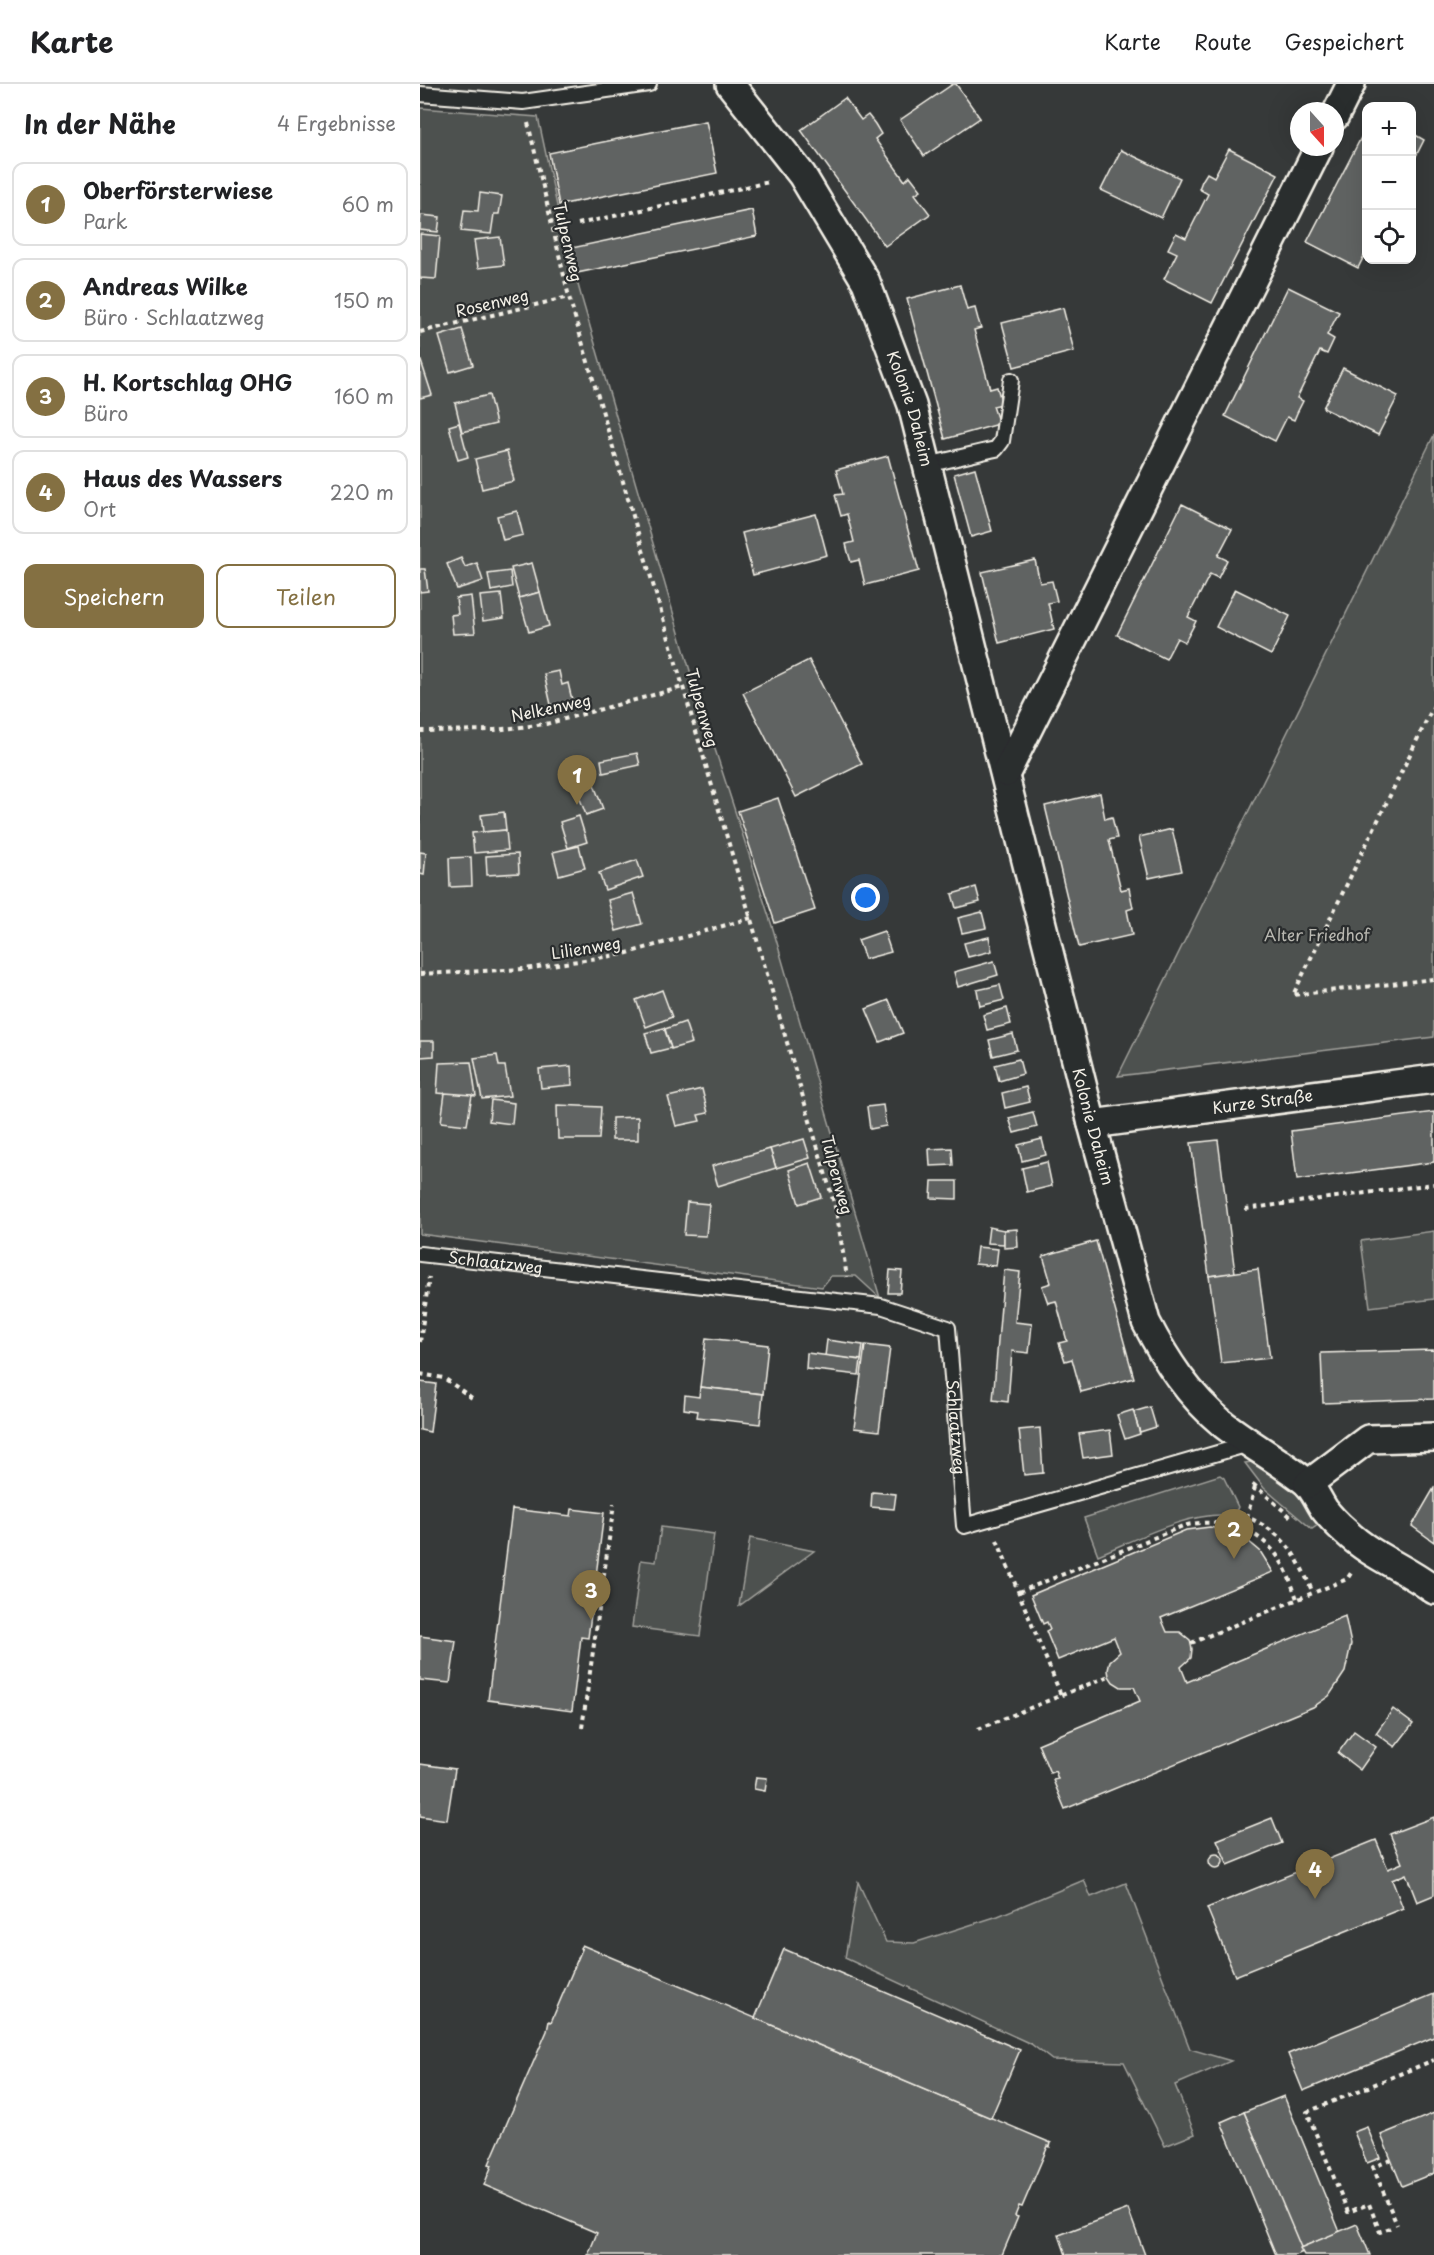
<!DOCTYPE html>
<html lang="de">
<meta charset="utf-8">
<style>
body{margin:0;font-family:"Playpen Sans",sans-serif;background:#f6f6f6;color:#202124}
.controls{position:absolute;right:18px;top:18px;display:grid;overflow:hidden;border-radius:12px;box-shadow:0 6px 24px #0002}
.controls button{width:54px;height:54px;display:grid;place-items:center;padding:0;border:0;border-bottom:2px solid #e0e0e0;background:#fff;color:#202124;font:30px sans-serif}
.compass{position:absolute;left:870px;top:18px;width:54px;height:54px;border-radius:50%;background:#fff;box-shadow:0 6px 24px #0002;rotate:159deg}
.you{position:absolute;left:446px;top:814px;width:21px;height:21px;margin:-15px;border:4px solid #fff;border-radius:50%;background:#1a73e8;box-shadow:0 0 0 9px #1a73e833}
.badge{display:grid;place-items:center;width:39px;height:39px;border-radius:50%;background:#847042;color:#fff;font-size:20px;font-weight:700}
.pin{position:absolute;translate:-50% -50px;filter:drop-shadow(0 2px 3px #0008)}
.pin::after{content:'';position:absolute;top:32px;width:21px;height:18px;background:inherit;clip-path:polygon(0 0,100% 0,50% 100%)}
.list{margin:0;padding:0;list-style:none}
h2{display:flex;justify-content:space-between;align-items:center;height:78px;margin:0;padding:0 24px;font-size:26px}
h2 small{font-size:20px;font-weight:400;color:#757577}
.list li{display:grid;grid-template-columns:39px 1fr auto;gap:18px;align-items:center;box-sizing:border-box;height:84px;margin:0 12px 12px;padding:0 12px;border:2px solid #e0e0e0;border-radius:12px}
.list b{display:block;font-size:22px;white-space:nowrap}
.list p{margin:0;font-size:20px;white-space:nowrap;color:#757577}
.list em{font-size:20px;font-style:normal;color:#757577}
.actions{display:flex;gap:12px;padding:18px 24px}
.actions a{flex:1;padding:14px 0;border:2px solid #847042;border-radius:12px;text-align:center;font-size:21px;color:#847042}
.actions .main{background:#847042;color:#fff}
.icon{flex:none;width:33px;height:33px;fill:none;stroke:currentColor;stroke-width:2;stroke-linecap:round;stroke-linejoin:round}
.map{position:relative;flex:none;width:1014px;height:2171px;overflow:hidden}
header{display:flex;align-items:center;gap:36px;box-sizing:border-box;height:84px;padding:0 30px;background:#fff;border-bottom:2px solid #e0e0e0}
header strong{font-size:28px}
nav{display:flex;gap:33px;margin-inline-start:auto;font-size:21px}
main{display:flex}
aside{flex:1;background:#fff}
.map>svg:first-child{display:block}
</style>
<header>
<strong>Karte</strong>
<nav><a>Karte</a><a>Route</a><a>Gespeichert</a></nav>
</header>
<main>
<aside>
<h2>In der Nähe<small>4 Ergebnisse</small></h2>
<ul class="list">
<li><span class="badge">1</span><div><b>Oberförsterwiese</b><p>Park</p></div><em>60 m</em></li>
<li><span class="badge">2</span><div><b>Andreas Wilke</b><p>Büro · Schlaatzweg</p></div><em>150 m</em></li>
<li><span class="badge">3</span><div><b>H. Kortschlag OHG</b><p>Büro</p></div><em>160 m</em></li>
<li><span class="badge">4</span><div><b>Haus des Wassers</b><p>Ort</p></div><em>220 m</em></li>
</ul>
<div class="actions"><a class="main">Speichern</a><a>Teilen</a></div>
</aside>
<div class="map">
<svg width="1014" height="2171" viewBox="0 0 1014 2171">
<rect width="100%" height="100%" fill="#363939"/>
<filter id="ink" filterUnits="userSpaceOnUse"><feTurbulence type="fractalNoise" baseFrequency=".0167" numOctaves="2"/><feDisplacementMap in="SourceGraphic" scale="12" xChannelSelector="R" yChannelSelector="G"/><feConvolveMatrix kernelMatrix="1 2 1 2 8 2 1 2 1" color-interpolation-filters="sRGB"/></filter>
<g filter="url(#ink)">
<g fill="#4e514f" stroke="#a1a19c" stroke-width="1.5">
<polygon points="0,24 118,33 140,136 162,215 273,597 353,845 460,1214 436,1192 411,1192 402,1203 0,1150"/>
<polygon points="1014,351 1014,953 698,992"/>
<polygon points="1014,1147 1014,1215 950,1223 941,1157"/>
<path d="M831,1378L837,1379C868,1399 881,1407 898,1441L892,1445L844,1404L825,1379Z"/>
<path d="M800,1391L804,1394L818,1423L814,1432C773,1425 717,1455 678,1471L664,1434Z"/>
<polygon points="241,1443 294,1450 280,1552 212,1543 221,1476 236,1478"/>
<polygon points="330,1454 394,1467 319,1522"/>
<polygon points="664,1796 671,1813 706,1799 770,1965 811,1977 755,2001 775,2050 745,2062 704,1978 632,1976 611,1960 425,1874 438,1798 466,1858 494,1859 578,1832"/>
</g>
<g fill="#616362" stroke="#f4f1e8" stroke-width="1.5">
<polygon points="533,0 536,0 560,34 504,72 480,36"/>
<polygon points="425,14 441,36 448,31 455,40 461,50 455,55 485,97 490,92 501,106 495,110 510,130 465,162 381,46"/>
<polygon points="286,37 297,89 139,121 129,69"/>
<polygon points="946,44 946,168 938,184 887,158"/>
<polygon points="992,49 1004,56 992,80"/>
<polygon points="809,65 858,90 792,219 744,195 757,169 748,165 756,149 766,154 788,110 779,105 782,97 787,89 794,93"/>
<polygon points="701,66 760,94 741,134 681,106"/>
<polygon points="60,109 82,112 79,130 74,130 71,150 41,147 44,126 58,127"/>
<polygon points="332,126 337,152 152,190 147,165"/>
<polygon points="1,131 20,133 18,148 0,146"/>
<polygon points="0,150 20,152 16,195 0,194"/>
<polygon points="80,153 84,181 58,184 54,156"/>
<polygon points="540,201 547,226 555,224 558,235 561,244 554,246 570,305 577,303 582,320 573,322 579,340 525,355 487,215"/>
<polygon points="868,203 919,228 907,251 914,255 907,270 900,267 877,314 883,317 877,329 874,336 867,333 855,357 805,332"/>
<polygon points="643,224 654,267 594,283 582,239"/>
<polygon points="42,245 53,281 30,288 19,252"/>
<polygon points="0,274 12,311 0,314"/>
<polygon points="923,284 978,312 958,351 903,324"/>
<polygon points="69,311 76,340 42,348 35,319"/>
<polygon points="39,339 48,373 38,376 29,342"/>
<polygon points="87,367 94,397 62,405 55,375"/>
<polygon points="468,372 499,487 445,501 439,476 431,478 428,468 426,460 434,458 427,430 421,432 415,411 423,410 416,386"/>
<polygon points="555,384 572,447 551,453 534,390"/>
<polygon points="762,420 812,445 798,472 807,476 798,494 790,490 768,533 776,537 765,558 757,554 746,575 697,551"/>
<polygon points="97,427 103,451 83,456 77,432"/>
<polygon points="396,430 407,471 333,491 322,449"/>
<polygon points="41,474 45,483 57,479 63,497 37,505 27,480"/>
<polygon points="615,476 620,499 632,497 637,517 628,519 634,545 579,559 562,488"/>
<polygon points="112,479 120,508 99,514 91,484"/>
<polygon points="0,485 5,485 8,507 0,508"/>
<polygon points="90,487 92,503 71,507 68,490"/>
<polygon points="815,505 870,532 851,571 796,543"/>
<polygon points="120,508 129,542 109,548 99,514"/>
<polygon points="81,510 84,534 63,537 60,512"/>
<polygon points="51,512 55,549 33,550 31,531 38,530 36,514"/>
<polygon points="389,576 442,680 376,713 323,609"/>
<polygon points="139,587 142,601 148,599 153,620 132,625 124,590"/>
<polygon points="217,669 220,681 183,689 181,676"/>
<polygon points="173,698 183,725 166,731 156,704"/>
<polygon points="680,709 685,735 692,733 697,754 689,756 701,806 709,804 713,824 707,826 712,851 659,863 625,722"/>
<polygon points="358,714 395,826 355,839 318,727"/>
<polygon points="84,728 86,746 63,748 61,731"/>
<polygon points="159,732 167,758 148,764 140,738"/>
<polygon points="752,745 762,787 729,794 719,753"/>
<polygon points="86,746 88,766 54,769 52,749"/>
<polygon points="159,762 165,784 139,791 133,768"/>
<polygon points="0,768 6,769 4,791 0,790"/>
<polygon points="98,770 99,789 67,791 66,772"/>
<polygon points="51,773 52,802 30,803 29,774"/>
<polygon points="217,776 223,793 185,806 179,789"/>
<polygon points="556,803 560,818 536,824 532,810"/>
<polygon points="213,809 222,840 196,847 188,816"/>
<polygon points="562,828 566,844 542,849 538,834"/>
<polygon points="464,847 471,868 445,875 438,856"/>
<polygon points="569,853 572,867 548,873 544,859"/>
<polygon points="574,877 578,891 538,903 534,888"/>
<polygon points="580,901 584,916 560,922 557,906"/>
<polygon points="242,906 252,933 226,943 216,916"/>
<polygon points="469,916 483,949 460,958 446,925"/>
<polygon points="587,924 591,940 567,946 563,931"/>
<polygon points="265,938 272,959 251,965 245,945"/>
<polygon points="244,944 251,964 231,969 225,949"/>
<polygon points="593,950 597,966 573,972 569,956"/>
<polygon points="0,957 14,957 14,972 0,973"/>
<polygon points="77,971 79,982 85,982 90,1012 62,1015 54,974"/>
<polygon points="599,975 603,990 579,997 575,981"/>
<polygon points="51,978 56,1012 17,1009 19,979"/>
<polygon points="151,982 152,1001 121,1004 119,985"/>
<polygon points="606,1003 610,1018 585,1024 582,1009"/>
<polygon points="282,1005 288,1029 278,1031 280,1037 256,1042 248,1013"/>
<polygon points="25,1009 52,1011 47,1041 21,1038"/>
<polygon points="71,1016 94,1019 92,1040 69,1037"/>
<polygon points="137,1021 181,1023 179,1055 138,1055"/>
<polygon points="463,1021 466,1042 450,1045 447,1023"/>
<polygon points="613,1028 617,1043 594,1049 589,1034"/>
<polygon points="1014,1028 1014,1078 877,1096 871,1047"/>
<polygon points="218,1033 218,1056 192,1056 192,1034"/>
<polygon points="384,1055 390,1074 356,1084 350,1065"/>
<polygon points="622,1055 626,1071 602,1077 598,1061"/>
<polygon points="798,1056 815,1189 789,1192 771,1059"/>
<polygon points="532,1064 533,1081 510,1082 509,1065"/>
<polygon points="350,1065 356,1084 298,1102 292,1082"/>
<polygon points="627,1078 632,1102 607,1108 602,1084"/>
<polygon points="390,1079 401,1113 379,1120 369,1086"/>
<polygon points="512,1097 537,1097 537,1115 511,1114"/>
<polygon points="267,1118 289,1120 286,1152 264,1151"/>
<polygon points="569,1143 584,1146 584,1160 567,1159"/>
<polygon points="597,1145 598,1163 584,1164 584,1146"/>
<polygon points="676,1157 714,1294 661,1308 652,1275 645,1277 639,1259 647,1257 636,1217 628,1219 622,1202 631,1199 623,1172"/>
<polygon points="557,1163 578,1165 576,1182 555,1180"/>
<polygon points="838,1185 850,1274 801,1279 789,1192"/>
<polygon points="470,1186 482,1187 480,1209 468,1209"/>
<polygon points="584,1186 600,1188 595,1238 612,1240 609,1269 592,1267 588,1318 573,1316"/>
<polygon points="286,1254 348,1261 343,1310 280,1303"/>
<polygon points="407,1256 443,1261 441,1276 405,1272"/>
<polygon points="445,1261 470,1264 459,1347 434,1344"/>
<polygon points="1014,1266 1014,1315 903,1319 901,1269"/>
<polygon points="387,1269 441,1276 439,1291 386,1285"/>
<polygon points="0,1298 16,1300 10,1348 0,1346"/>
<polygon points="280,1303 343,1310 340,1340 277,1333 278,1327 264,1325 265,1311 279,1313"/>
<polygon points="730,1323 736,1343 720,1348 713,1328"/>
<polygon points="713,1326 720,1350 705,1355 697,1331"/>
<polygon points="620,1344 623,1389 604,1391 599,1346"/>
<polygon points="690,1346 693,1370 663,1374 659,1350"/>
<polygon points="1014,1404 1014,1458 992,1442"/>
<polygon points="452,1408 476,1410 474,1425 451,1423"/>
<polygon points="92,1425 151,1432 152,1425 184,1429 168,1554 161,1553 152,1627 68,1616"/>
<polygon points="790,1443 813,1449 828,1457 840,1467 853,1488 741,1534 747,1548 760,1548 770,1556 772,1565 771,1574 761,1583 767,1598 925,1532 931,1560 925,1588 909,1612 893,1623 645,1725 633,1696 638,1695 635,1687 630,1689 618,1660 720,1617 714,1603 701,1603 693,1598 689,1592 688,1586 690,1577 700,1568 694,1553 638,1576 626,1547 630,1545 627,1538 623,1540 611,1511 766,1446"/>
<polygon points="0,1552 36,1557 30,1599 0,1596"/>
<polygon points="973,1625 993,1640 975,1663 956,1649"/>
<polygon points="934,1647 956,1663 940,1686 918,1669"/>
<polygon points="0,1680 35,1685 27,1736 0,1732"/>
<polygon points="336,1693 347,1694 345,1707 334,1705"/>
<polygon points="1014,1733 1014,1811 997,1818 986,1790 972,1796 983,1824 815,1892 787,1824 956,1756 968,1785 982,1779 970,1750"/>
<polygon points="852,1734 862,1759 808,1781 797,1756"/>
<circle cx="796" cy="1777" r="7"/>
<polygon points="162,1861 631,2059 630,2063 628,2062 602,2123 599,2122 595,2132 598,2133 582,2171 168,2171 177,2149 64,2101 72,2081 69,2080 127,1947 129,1937 131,1938 162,1865 160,1864"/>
<polygon points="364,1865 600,1966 571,2034 335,1934"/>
<polygon points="1014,1910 1014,1953 883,2007 868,1970"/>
<polygon points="864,2012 920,2148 880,2164 824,2028"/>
<polygon points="824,2028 883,2168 876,2171 856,2171 801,2038"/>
<polygon points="1014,2029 1014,2089 982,2102 961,2051"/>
<polygon points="947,2043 960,2074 947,2079 934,2048"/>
<polygon points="708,2125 725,2171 646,2171 639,2151"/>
<polygon points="937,2140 950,2171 884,2171 880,2164"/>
</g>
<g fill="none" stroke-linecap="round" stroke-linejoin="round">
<g stroke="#f4f1e8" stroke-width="18">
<g id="lane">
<polyline points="0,10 103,18 229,0"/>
<polyline points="507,381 571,366 576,365 582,357 591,296"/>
<path id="s1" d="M0,1170L461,1222L528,1244L544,1442L829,1360"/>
</g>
</g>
<g stroke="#f4f1e8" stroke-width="32">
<g id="street">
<path id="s2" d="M310,0L382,91L446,198L492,321L672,1040L726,1238C746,1277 769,1312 803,1340C830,1361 860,1377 886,1398C894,1405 898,1416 904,1425C910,1433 918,1441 926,1448C952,1473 986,1484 1014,1506"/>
<polyline points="915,32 931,0"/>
<polyline points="586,689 899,63"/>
<path id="s3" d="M672,1040L1014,995"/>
<polyline points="888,1400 948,1355 1014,1353"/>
</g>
</g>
<g stroke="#f4f1e8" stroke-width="4" stroke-dasharray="4.5 4.5" stroke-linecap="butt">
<polyline points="108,39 149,213 416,1126 427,1193"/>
<polyline points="158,140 349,98"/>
<polyline points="0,248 149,213"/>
<polyline points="1014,621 873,911 1014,895"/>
<polyline points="0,647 75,646 126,640 263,603"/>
<polyline points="0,890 105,885 204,870 331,834"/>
<polyline points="825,1125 1014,1100"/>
<polyline points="0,1258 9,1193"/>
<polyline points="0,1290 24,1294 52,1314"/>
<polyline points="833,1400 872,1434"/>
<path d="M835,1403L827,1433C866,1450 877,1472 893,1509"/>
<polyline points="577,1456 641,1611"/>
<path d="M599,1508L763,1442C801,1432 843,1444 863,1481C869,1492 873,1504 877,1515"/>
<polyline points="771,1559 927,1495 931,1489"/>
<polyline points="162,1644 194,1420"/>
<polyline points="558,1645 689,1592"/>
<polyline points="971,2076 953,2083 977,2141"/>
<polyline points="970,2144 960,2148 949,2120 928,2128 887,2028 1014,1976"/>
</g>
<use href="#lane" stroke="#2a2d2e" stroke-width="14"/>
<use href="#street" stroke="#2a2d2e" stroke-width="27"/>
</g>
</g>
<g text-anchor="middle" stroke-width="4.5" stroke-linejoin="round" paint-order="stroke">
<g font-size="16" fill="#f4f1e8" stroke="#2a2d2e">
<text transform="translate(148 158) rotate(77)" y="6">Tulpenweg</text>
<text transform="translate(72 219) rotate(-13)" y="6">Rosenweg</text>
<text dy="6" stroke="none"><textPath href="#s2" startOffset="375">Kolonie Daheim</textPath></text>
<text transform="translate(131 624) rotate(-12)" y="6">Nelkenweg</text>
<text transform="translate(282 624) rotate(74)" y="6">Tulpenweg</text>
<text transform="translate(166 864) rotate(-9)" y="6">Lilienweg</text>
<text dy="6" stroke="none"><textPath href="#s3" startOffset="172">Kurze Straße</textPath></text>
<text dy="6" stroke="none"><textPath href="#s2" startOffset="1116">Kolonie Daheim</textPath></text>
<text transform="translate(417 1091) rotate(75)" y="6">Tulpenweg</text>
<text dy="6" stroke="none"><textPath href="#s1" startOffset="76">Schlaatzweg</textPath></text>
<text dy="6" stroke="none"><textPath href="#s1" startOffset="634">Schlaatzweg</textPath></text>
</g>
<g font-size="16" fill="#bab9b2" stroke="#2a2d2e">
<text x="897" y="857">Alter Friedhof</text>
</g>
</g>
</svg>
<div class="controls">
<button>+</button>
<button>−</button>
<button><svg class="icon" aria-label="locate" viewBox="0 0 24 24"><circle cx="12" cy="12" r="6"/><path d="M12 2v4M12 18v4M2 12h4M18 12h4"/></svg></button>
</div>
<svg class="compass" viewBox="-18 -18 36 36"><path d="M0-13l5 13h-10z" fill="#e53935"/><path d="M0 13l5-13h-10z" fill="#757577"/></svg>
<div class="you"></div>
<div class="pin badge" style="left:157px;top:721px">1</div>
<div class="pin badge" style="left:814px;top:1475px">2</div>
<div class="pin badge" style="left:171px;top:1536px">3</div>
<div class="pin badge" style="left:895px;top:1815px">4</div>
</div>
</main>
